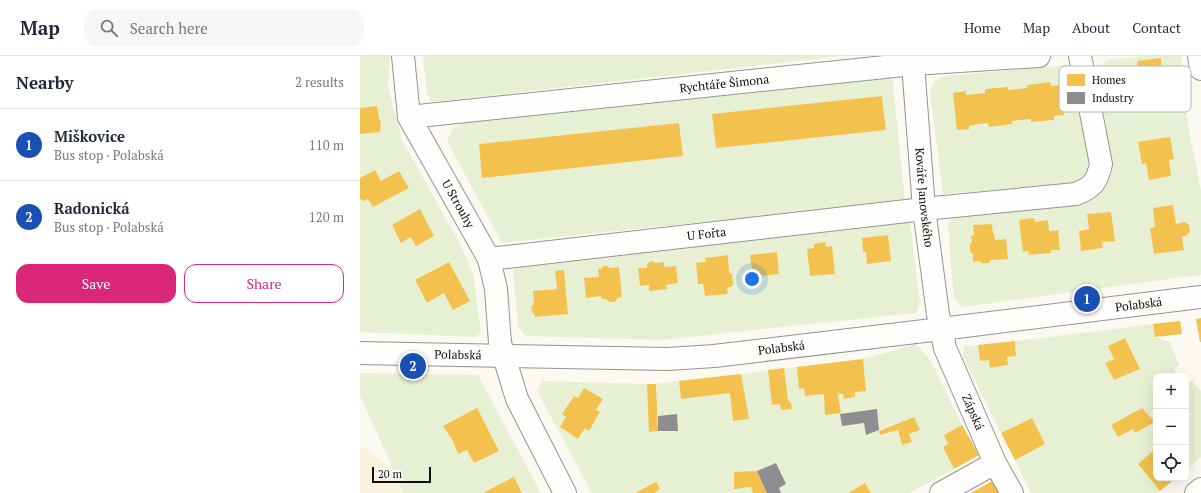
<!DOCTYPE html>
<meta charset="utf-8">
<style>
body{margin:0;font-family:"PT Serif",serif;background:#f6f6f7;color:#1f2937}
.controls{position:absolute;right:12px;bottom:12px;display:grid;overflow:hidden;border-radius:8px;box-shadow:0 4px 16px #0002}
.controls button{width:36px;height:36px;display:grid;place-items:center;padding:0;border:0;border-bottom:1px solid #e0e1e3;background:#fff;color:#1f2937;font:20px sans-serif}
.scale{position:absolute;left:12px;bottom:10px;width:59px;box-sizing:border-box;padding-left:4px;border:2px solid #0e0e0e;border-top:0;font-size:11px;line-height:14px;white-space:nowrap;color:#0e0e0e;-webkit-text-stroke:3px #fff;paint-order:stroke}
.you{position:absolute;left:392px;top:223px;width:14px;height:14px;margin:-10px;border:3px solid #fff;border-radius:50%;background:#1a73e8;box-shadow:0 0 0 6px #1a73e833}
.badge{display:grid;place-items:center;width:26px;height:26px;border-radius:50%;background:#db2777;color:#fff;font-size:13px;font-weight:700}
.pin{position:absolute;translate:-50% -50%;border:2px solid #fff;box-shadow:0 1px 4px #0006}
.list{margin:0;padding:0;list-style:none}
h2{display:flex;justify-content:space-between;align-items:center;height:52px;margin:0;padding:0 16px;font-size:17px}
h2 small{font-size:13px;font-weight:400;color:#747a83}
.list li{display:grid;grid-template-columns:26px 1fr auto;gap:12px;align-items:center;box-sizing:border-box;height:72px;padding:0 16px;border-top:1px solid #e0e1e3}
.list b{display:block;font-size:15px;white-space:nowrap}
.list p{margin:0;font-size:13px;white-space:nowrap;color:#747a83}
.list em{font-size:13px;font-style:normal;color:#747a83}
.actions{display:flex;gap:8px;padding:12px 16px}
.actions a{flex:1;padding:9px 0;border:1px solid #db2777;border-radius:12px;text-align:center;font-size:14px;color:#db2777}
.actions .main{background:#db2777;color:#fff}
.icon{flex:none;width:22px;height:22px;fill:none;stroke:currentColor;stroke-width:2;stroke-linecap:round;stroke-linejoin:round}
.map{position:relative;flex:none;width:841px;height:437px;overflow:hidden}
header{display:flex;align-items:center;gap:24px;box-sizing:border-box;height:56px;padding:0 20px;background:#fff;border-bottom:1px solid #e0e1e3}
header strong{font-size:19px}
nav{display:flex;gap:22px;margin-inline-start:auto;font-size:14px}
.search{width:280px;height:36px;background:#f6f6f7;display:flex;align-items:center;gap:10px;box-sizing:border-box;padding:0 14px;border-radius:12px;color:#747a83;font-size:15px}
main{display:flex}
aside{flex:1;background:#fff}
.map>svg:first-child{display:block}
</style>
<header>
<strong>Map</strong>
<div class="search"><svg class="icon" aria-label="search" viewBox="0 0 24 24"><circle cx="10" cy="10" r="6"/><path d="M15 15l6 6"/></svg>Search here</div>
<nav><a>Home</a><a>Map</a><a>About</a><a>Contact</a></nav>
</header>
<main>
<aside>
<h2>Nearby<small>2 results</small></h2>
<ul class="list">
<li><span class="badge" style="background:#1a4fb4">1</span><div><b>Miškovice</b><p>Bus stop · Polabská</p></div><em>110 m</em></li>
<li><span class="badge" style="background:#1a4fb4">2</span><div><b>Radonická</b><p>Bus stop · Polabská</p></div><em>120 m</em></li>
</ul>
<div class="actions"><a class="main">Save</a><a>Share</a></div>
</aside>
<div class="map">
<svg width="841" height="437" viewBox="0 0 841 437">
<rect width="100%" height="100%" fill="#fcf9f2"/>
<polygon fill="#f8f3df" points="0,389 34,414 44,437 0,437"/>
<g fill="#e7f0d3" fill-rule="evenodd">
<path d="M0,0H30L28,32L42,84L100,188L113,217L121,276L116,281L0,276V143L4,145L8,143L13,151L49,132L39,115L21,125L15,114L0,122V78L20,76V72L22,69L21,65L19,63L17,50L0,52ZM60,153L70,171L41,187L32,169ZM89,206L110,245L93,254L84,237L67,247L55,224Z"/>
<polygon points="63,0 482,0 71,46 67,37"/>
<path d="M783,0H821L828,70L841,134V219L603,251L594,243L588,168L593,161L733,143C744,132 749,127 753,112L738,22L741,10L748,4ZM801,2L802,14H804L808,50L807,53L798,54L781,29H778V17ZM810,81L814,103L809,104L811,120L789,124L786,107L778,86ZM813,149L816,168L824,166L830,176L826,180H822L824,194L794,198L790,172L795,171L793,153ZM751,156L754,185L742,186L743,192L721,195L719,175L729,173L727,158ZM674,162L675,166L689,175L698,174L700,194H691V197L669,199L668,195L663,196ZM632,168L633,178H634L635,184L646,183L648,202L631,204L629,207H622L619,205L614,206L610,188L612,186L611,180L614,179L613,169Z"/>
<path d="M707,9L717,16L734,108L731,120L719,127L583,138L570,36L574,25L585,20ZM690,26L691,30L701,29L704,59L694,60V64L671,66V63L652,65V68L629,71L628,67L609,70V73L597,74L606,39L625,37V33L648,31V34L667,32V29Z"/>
<path d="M532,19L545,145L142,187L87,85L92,73L104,66ZM522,40L526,74L372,90L460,47ZM319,67L323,100L276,105L273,72ZM273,72L276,105L122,122L119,88Z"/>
<path d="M550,165L560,247L556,257L301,284L165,280L158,270L153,214L163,207ZM528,179L530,205L507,208L506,196H503L502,182ZM465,186L466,191L471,190L475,218L450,220L447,193L454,192V188ZM417,196L419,218L393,221L390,199ZM368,199L369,216L372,218L373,228L371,231H367L368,238L345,240L343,228H338L336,207L346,206L345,202ZM292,205L295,207L304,206V211L316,210L318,227L306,229L307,233L289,235V229L280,230L278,213L287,212V209L289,206ZM243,210H247L250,212L259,211L262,241L258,242L255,246C250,246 247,243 242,243L241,240L226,241L224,222L239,221L238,213H241ZM204,214L208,258L176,261L172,256L171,251L174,248L173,236L197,233L195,215Z"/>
<path d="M793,268L795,281L810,286L819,309L814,313L818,320H796V398L793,395L778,408L800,435L798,437H671L655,404L685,388L672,362L641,377L603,301L604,290L618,289L620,305L629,304L630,312L647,310V301L656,300L655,285ZM765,282L780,313L754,324L745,307L754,303L748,290ZM782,352L795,366L775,377L773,373L758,381L751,369Z"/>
<path d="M556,288L571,305L602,369L584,379L588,388L583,391L594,413L550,437H511L505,428L488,437H421L419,432L426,428L416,407L397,415L374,417V433L391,431L393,437H294L300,433L296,426L275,437H232L177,335L182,325L287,328L290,376L318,375L317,358L298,360L296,328L319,325L321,343L370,337L373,364L388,363L381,318L408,314L412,349L420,348L421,354L432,353L431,347L428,344L424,312L437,311L439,332H444L445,340L464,338L466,359L480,356L478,338H483L484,343L495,341V336L506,335L503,303ZM224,332L243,343L236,354L240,357L229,374L225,372L218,383L200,371L206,361L202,358L213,340L218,342ZM517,353L519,374L507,378L504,367L482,370L480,358ZM554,361L560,374L549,378L552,386L542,388L538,374L520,379L519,374Z"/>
<path d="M0,317L118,319L181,437H162L154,421L123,437H44L0,340ZM93,385L139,394L114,407L107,394L98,397Z"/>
<polygon points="832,325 841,335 841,401 827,413 826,327"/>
</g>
<g fill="#f2c14e">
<polygon points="801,2 802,14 804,14 808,50 807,53 797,54 797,52 784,53 781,29 777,30 776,17 778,17 777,5"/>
<polygon points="690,26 691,30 701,29 704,59 694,60 694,64 671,66 671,63 652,65 652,68 629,71 628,67 619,68 609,70 609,73 597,74 593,37 606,35 606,39 625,37 625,33 648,31 648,34 667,32 667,29"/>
<polygon points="522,40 526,74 356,92 352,58"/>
<polygon points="17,50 19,63 21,65 20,76 0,78 0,52"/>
<polygon points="319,67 323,100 122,122 119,88"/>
<polygon points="810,81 814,103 809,104 811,120 789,124 786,107 782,108 778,86"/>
<polygon points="15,114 21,125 39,115 49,132 13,151 8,143 4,145 0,143 0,122"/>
<polygon points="813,149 816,168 824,166 829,169 830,176 826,180 822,180 824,194 794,198 790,172 795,171 793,152"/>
<polygon points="60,153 74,180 56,190 51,181 41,187 32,169"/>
<polygon points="751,156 755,185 742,186 743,192 721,195 719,175 729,173 727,158"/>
<polygon points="674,162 675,166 688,164 689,175 698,174 700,194 691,194 691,197 669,199 668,195 663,196 659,164"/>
<polygon points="632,168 633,178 634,177 635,184 646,183 648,203 631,204 629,207 622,207 619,205 613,206 613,198 610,195 610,188 612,186 611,180 614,179 613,169"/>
<polygon points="528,179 531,205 507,208 506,196 503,196 502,182"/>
<polygon points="465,186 466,191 472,190 475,218 450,220 447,193 454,192 454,188"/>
<polygon points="417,196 419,218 393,221 390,199"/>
<polygon points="368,199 369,216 372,218 373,228 371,231 367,231 368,238 345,240 343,228 338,228 336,207 346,206 345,202"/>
<polygon points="292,205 295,207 304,206 304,211 316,210 318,227 306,229 307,233 289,235 289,229 280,230 278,212 287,212 287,209 289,206"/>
<polygon points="89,206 110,245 93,254 84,237 67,247 55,224"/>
<polygon points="243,210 247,210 250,212 259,211 262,241 258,242 255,246 250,246 245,243 242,243 241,240 226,242 224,222 239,221 238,213 241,213"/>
<polygon points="204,214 208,258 175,261 175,259 172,256 171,251 174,248 173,235 197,233 195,215"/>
<polygon points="841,262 841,286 840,286 836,263"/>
<polygon points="820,265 822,278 795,281 793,268"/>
<polygon points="765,282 780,313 754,324 745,307 754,303 748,290"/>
<polygon points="655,285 656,300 647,301 648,309 630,312 629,304 620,305 618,289"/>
<polygon points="503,303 506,335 495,336 495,341 484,343 483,338 478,338 481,357 465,359 464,338 445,340 444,332 439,333 437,311"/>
<polygon points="424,312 428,344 431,347 432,353 421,354 420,348 412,349 408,314"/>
<polygon points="381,318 389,363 373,365 370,337 321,343 319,325"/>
<polygon points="287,328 296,328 298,375 289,376"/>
<polygon points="224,332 243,343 236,354 240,356 229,375 225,372 218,383 200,371 206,361 202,358 214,340 218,342"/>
<polygon points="117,352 139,395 114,407 107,394 98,398 93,385 83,370"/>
<polygon points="782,352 795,366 775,377 773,373 758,381 751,369"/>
<polygon points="554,361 560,374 549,378 552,386 542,389 538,374 520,379 519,375"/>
<polygon points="672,362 685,388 655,404 641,377"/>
<polygon points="602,369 619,399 594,413 583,391 588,388 584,379"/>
<polygon points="793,395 796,398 796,422 816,422 800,435 778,408"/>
<polygon points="397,415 407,437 393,437 391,431 374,433 374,416"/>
<polygon points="154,421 162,437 123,437"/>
<polygon points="632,425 639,437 611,437"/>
<polygon points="296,426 300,433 294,437 275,437"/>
<polygon points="505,427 511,437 488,437"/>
</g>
<g fill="#8d8d92">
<polygon points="517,353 519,374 506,379 504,367 482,370 480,358"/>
<polygon points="317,358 318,375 298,375 298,360"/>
<polygon points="416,407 426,428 419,432 421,437 407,437 397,415"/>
</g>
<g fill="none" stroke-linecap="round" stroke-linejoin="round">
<g stroke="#959491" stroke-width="24">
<g id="minor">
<path id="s1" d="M43,0L49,61L129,203L136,233L140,287L157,343L205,437"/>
<polyline points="839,0 841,13"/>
<path id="s2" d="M553,8L564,153L578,258L585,292L635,407L652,437"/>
<path id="s3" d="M49,61L553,8L679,0"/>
<path id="s4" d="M129,203L564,153L716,138C733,131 737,126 741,108L720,0"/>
<path id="s5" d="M0,297L308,303L354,300L581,273L841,241"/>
<polyline points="581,437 635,407"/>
<polyline points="836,437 841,433"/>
</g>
</g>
<use href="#minor" stroke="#fffefd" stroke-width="22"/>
</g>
<g text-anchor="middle" stroke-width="4" stroke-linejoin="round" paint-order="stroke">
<g font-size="12" fill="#0e0e0e" stroke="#fff">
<text dy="4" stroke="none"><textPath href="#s3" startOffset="317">Rychtáře Šimona</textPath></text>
<text dy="4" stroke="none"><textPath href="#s2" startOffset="134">Kováře Janovského</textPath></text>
<text dy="4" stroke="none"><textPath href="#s1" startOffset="161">U Strouhy</textPath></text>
<text dy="4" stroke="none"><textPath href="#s4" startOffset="219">U Fořta</textPath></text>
<text dy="4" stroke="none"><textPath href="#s5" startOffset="782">Polabská</textPath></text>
<text dy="4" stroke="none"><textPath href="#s5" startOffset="422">Polabská</textPath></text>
<text dy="4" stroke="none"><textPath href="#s5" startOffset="98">Polabská</textPath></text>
<text dy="4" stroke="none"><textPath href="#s2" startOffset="356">Zápská</textPath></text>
</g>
</g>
<rect x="699" y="10" width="132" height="46" rx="6" fill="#fff" stroke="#b7b7b7" stroke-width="1"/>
<rect x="707" y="18" width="18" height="12" fill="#f2c14e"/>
<rect x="707" y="36" width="18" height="12" fill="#8d8d92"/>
<g font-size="11" fill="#0e0e0e">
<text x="732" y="28">Homes</text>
<text x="732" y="46">Industry</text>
</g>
</svg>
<div class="controls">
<button>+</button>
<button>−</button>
<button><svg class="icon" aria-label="locate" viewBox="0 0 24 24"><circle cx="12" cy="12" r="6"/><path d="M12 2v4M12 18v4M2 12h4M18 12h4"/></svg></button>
</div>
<div class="scale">20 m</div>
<div class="you"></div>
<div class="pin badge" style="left:727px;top:243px;background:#1a4fb4">1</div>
<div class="pin badge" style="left:53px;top:310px;background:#1a4fb4">2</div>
</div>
</main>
